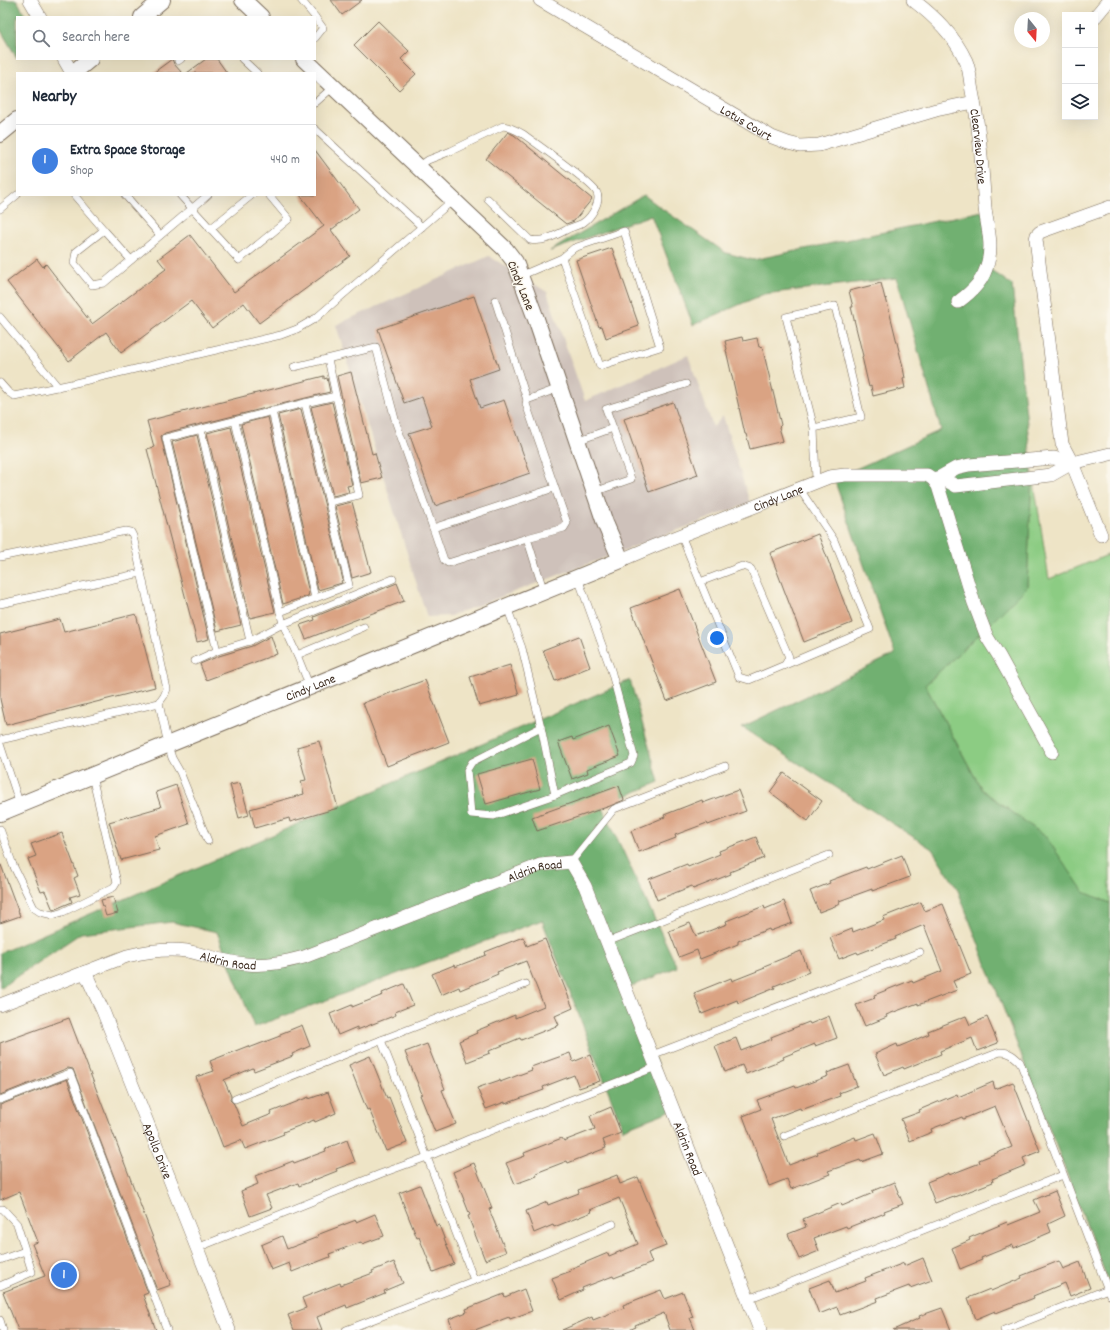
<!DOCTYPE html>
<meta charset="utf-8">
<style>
body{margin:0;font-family:Dekko,sans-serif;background:#f2f2f3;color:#1f2937}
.controls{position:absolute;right:12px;top:12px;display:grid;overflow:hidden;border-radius:0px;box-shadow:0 4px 16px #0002}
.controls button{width:36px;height:36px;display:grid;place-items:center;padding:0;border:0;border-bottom:1px solid #e0e1e3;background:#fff;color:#1f2937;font:20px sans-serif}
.compass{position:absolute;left:1014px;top:12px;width:36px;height:36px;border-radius:50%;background:#fff;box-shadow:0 4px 16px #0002;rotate:162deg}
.you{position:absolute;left:717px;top:638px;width:14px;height:14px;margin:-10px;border:3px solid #fff;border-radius:50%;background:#1a73e8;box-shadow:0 0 0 6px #1a73e833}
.badge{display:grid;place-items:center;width:26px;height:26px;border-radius:50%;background:#1f6fb2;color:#fff;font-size:13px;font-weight:700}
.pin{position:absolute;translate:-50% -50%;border:2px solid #fff;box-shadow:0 1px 4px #0006}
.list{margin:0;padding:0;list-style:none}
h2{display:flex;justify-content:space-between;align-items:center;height:52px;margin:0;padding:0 16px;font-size:17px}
h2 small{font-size:13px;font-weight:400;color:#747a83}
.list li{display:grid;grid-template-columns:26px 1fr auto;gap:12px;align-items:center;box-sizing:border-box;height:72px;padding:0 16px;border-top:1px solid #e0e1e3}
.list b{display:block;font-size:15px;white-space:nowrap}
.list p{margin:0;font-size:13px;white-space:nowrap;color:#747a83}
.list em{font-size:13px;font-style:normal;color:#747a83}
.icon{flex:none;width:22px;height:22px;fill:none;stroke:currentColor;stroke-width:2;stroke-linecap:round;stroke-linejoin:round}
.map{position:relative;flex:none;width:1110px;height:1330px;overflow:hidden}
.search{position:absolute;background:#fff;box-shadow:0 4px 16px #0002;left:16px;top:16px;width:300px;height:44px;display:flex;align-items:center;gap:10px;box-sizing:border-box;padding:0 14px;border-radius:0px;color:#747a83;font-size:15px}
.panel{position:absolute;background:#fff;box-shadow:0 4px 16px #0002;left:16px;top:72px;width:300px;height:124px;border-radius:0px}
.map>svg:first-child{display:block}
</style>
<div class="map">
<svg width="1110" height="1330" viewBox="0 0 1110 1330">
<rect width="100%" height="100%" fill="#fbf7ec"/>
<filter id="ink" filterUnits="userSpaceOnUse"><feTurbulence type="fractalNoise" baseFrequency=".025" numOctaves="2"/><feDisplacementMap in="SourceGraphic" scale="8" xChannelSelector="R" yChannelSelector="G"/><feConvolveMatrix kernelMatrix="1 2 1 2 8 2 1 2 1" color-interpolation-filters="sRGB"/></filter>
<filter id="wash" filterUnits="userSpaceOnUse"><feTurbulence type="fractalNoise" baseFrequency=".012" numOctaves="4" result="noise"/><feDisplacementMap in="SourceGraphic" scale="16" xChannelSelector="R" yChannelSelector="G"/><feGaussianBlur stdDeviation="0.9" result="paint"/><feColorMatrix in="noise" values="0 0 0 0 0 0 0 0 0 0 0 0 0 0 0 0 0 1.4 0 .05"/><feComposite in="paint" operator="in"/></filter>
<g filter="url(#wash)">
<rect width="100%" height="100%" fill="#eee4c6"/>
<polygon fill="#cec1ba" points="489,256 547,292 585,401 688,355 713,427 723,416 750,503 450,616 427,617 336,325"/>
<polygon fill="#8ccc83" stroke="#647b50" points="1032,470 1049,579 1110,554 1110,903 1083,892 1046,837 982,790 925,685 993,621 1027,587"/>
<g fill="#71b071" stroke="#566d48">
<polygon points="0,0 17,0 26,17 17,17 17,58 0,29"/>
<polygon points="644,195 661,208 726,253 753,260 992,209 991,270 1012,285 1032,470 1027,587 993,621 925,685 982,790 1046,837 1084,892 1110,903 1110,1286 957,888 932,849 742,727 895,654 834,479 941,430 897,278 764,294 693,325 651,215 550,251"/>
<polygon points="630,680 659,782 602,806 677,967 626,989 675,1109 623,1129 542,920 254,1027 217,932 172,922 81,933 0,988 0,953"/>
</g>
<g id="blocks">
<g fill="#daa383">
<polygon points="331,0 362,0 342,15"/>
<polygon points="378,21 409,51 401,59 416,74 399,90 354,45"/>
<polygon points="172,59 174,64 182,73 153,73"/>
<polygon points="206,59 217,59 227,73 187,73"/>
<polygon points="508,132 514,135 592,199 574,221 566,224 486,159"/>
<polygon points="315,150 359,209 331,230 350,256 259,323 244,303 212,328 191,301 121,353 106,332 69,361 7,282 37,259 43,267 46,264 92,324 166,269 158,259 190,235 234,292 324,226 300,195 315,195"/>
<polygon points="612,248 639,326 606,338 602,326 599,327 576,260"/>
<polygon points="881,283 885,299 886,298 902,363 905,378 903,379 905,388 873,396 871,386 869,387 862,357 863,356 851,307 853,307 849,291"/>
<polygon points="474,296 499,369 470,379 480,408 504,400 530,473 435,506 409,433 432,426 422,397 404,403 378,329"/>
<polygon points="742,337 743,341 757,338 759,347 762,346 781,425 779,427 783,441 750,449 746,434 745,434 726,350 727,349 725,341"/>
<polygon points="351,372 372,454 375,453 382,478 361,483 337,376"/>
<polygon points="324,376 324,379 327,378 330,392 165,433 161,436 209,639 197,642 147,449 154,447 147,421"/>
<polygon points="332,402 352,485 347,486 349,492 333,496 311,407"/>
<polygon points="673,402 698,475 649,492 624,419"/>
<polygon points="301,409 343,580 341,581 342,583 318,590 278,415"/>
<polygon points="268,417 309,593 308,596 283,604 241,424"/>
<polygon points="231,427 275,612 250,618 207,433"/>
<polygon points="197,435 241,625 217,631 172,442"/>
<polygon points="352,502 371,572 352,578 335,506"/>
<polygon points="818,534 852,623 804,642 770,553"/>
<polygon points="397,583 404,601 306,639 300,625 315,620 314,617"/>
<polygon points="680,589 716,682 667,701 631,608"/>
<polygon points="136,614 155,687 6,725 0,699 0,634 60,619 64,632"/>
<polygon points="271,636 277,654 206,680 200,664 219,656 252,646"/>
<polygon points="579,636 590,667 555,681 543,650"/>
<polygon points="510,665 519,695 479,706 470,677"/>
<polygon points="425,680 449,742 387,766 363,703"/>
<polygon points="609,726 620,756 587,769 588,773 572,779 558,742 572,737 573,740"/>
<polygon points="319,741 338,808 290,822 289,818 255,828 250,809 304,794 301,781 306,780 297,747"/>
<polygon points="532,759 540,789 486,804 477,774"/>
<polygon points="784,773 822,801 808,821 770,792"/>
<polygon points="240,783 249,815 239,818 230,785"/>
<polygon points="176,785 189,824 155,836 159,850 121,860 109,822 161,807 156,792"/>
<polygon points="619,786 624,800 610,806 537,831 532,817"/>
<polygon points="738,790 746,811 708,825 707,823 675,835 676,838 639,852 631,831 665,817 664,815 702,800 703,803"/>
<polygon points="62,833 78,876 74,878 80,894 70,897 72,902 53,910 45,891 41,892 28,859 36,856 31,844"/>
<polygon points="756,837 764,858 730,872 731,874 693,889 692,886 657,900 649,879 687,864 688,867 720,854 719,851"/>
<polygon points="902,855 910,877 872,891 872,889 839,901 840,904 819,912 810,891 830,883 829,881 866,867 867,869"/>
<polygon points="0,865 1,865 20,916 0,923"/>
<polygon points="113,897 118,913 106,916 101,900"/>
<polygon points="784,901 792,923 770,931 769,929 738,941 738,944 700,959 697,950 679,957 669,931 690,923 696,936 727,924 726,921 764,906 765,909"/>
<polygon points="921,902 925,911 943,904 971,974 953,981 957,990 918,1005 918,1003 886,1015 887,1017 865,1026 856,1005 875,998 874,995 912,980 913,983 942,971 924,925 895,937 896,939 858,954 857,952 839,959 830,938 852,929 853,932 884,920 883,917"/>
<polygon points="523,937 527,946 545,939 573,1008 555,1016 559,1025 521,1040 520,1038 489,1051 490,1053 467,1062 459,1041 477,1033 476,1031 515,1015 515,1018 544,1006 526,961 497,972 498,974 460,990 459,987 441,995 432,974 454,965 455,967 486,955 485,952"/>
<polygon points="801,951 809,972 774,986 775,988 738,1003 737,1000 702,1014 694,993 731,978 732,981 765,968 764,966"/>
<polygon points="404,984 413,1005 395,1012 396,1015 357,1030 357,1027 338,1035 330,1014 352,1005 352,1007 383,995 382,993"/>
<polygon points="829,1016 837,1038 815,1046 815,1044 783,1057 784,1059 746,1074 742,1065 725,1072 715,1046 736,1038 741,1051 772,1039 771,1037 809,1022 810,1024"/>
<polygon points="966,1016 970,1025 987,1017 998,1043 977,1051 972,1038 940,1051 941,1054 904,1069 903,1067 884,1075 875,1054 897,1044 898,1047 929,1034 928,1031"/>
<polygon points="69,1018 171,1285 157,1290 73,1069 68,1068 0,1095 0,1043"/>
<polygon points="302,1025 310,1046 292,1054 293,1056 254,1071 253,1068 224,1080 231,1096 230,1100 234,1104 243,1126 272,1114 271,1112 309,1097 309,1099 328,1092 336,1113 315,1122 314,1120 283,1132 284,1134 245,1149 241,1140 223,1147 196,1077 214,1071 210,1061 248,1046 249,1048 280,1036 280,1034"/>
<polygon points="427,1044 445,1089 442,1090 456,1124 435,1132 420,1095 422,1094 405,1052"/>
<polygon points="570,1053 573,1062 590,1055 600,1081 579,1088 574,1075 543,1087 544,1090 505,1104 505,1102 486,1109 477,1088 500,1080 500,1082 532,1070 531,1067"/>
<polygon points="370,1056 387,1098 389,1097 407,1143 386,1151 369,1109 367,1110 349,1065"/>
<polygon points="849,1065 857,1086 839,1093 840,1096 801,1110 800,1108 771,1119 789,1165 818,1154 817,1152 855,1137 856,1140 875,1133 883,1154 861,1162 860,1160 828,1171 830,1174 791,1189 787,1179 769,1186 743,1116 761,1109 757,1100 795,1086 796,1088 828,1076 827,1073"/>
<polygon points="67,1079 148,1293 143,1295 156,1330 18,1330 3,1292 45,1276 32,1244 38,1242 19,1192 0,1200 0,1105"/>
<polygon points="993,1082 995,1089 1013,1082 1040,1151 1023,1158 1026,1165 992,1179 993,1182 954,1197 954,1196 935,1203 927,1182 949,1173 949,1175 980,1163 979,1160 1012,1147 995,1106 963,1119 962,1117 931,1129 932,1132 910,1141 901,1119 920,1112 919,1110 957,1094 958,1097"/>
<polygon points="611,1107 621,1133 603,1140 606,1148 568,1163 567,1161 536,1173 537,1176 515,1184 506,1163 525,1156 524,1153 562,1138 564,1141 595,1129 590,1116"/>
<polygon points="347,1140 355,1162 336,1169 337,1171 299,1186 298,1183 266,1195 272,1208 250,1216 241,1191 258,1184 255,1176 293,1161 294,1163 326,1151 325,1149"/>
<polygon points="474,1163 492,1208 489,1209 506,1252 485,1260 468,1216 470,1215 453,1172"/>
<polygon points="617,1175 620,1184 638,1177 666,1246 648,1253 652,1263 614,1278 613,1276 582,1288 583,1290 561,1300 552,1278 571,1271 570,1269 608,1253 609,1256 638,1244 619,1198 590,1210 592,1212 554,1227 553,1225 534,1233 526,1211 547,1202 548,1205 579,1193 578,1190"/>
<polygon points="894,1182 903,1204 884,1211 885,1213 847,1228 846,1226 814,1238 819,1251 799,1259 788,1234 806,1227 803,1219 841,1203 842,1206 873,1193 872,1191"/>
<polygon points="420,1185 436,1226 439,1225 454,1264 433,1272 419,1237 417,1238 399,1193"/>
<polygon points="1055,1191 1065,1216 1048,1224 1051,1232 1014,1248 1013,1245 981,1258 982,1260 960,1269 952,1248 970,1240 969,1238 1007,1222 1008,1225 1040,1212 1034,1200"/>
<polygon points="375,1214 384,1236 362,1244 361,1242 329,1254 330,1257 292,1272 289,1263 271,1270 261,1245 282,1236 287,1249 318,1237 317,1235 356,1220 356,1222"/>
<polygon points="923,1258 932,1280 910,1288 909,1286 877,1298 878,1301 840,1315 837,1307 819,1314 809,1288 830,1280 835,1293 866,1281 865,1278 904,1263 904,1266"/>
<polygon points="1059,1261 1063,1269 1080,1262 1090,1288 1070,1296 1065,1283 1033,1296 1034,1298 996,1313 995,1311 976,1319 968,1298 990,1289 991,1291 1022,1278 1021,1276"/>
<polygon points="394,1262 403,1283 384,1291 385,1293 347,1308 346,1305 317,1317 322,1330 294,1330 288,1315 306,1308 302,1298 340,1283 341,1285 373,1273 372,1271"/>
<polygon points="524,1289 532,1311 510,1319 509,1317 475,1330 453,1330 449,1319 467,1312 466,1309 504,1294 505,1297"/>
<polygon points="661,1290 665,1299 683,1292 693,1317 690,1318 695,1330 670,1330 664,1313 635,1325 636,1327 629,1330 562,1330 592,1317 593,1320 624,1308 623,1305"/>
<polygon points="942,1308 951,1330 893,1330 920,1318 919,1316"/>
</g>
</g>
</g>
<g filter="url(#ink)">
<use href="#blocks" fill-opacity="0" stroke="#7a6b59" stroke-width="1"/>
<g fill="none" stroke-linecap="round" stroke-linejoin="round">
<g stroke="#7a6b59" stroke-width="8">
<g id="service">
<polyline points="301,0 315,17"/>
<polyline points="315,17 323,28 315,38"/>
<polyline points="242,59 257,73"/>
<polyline points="178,61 181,59"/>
<polyline points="315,103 333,87"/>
<polyline points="315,129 422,227"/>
<path d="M418,167L428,160L451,151L503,126C510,127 516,130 523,134C534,142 594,184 597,193C601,202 591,217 584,222C580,225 575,226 570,228C558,234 544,243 530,240L488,199"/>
<polyline points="74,195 104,230 76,252 74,263 92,285 104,283 208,195"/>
<polyline points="125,195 160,235"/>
<polyline points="180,195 239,260 289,219 269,195"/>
<polyline points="0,209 17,195"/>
<polyline points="210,229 252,195"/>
<polyline points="104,230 131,260"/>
<polyline points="520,276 562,258 574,248 624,231 660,347 600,366 562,258"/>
<polyline points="495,300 527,400"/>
<polyline points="0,317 58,387"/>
<polyline points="328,359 336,396"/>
<polyline points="294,367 376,347 396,423 433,528"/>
<polyline points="0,383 8,392 14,396 71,384 281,335 297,329 316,318 453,200"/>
<polyline points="272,411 315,598"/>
<polyline points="235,421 283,624 393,579"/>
<polyline points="613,428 606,409 686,384"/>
<polyline points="814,428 861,417 835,306 786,317 814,428 816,481"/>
<polyline points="201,430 250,641"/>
<polyline points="577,441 613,428 631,479 594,492"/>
<polyline points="681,535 739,677 749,680 785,665 789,657 751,569 742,566 700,582"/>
<polyline points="527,538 448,563 444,560 433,528 554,488"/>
<polyline points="0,557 126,531 131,532 133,536 167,689 164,696 159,703 168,745 172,758 180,772 208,841"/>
<polyline points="544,592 527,538 564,528 567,523 526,404 527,400 559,388"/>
<polyline points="0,604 141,573"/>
<polyline points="507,607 522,648 541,727 472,762 467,770 471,814 494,816 555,795 631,763 634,756 611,670 578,578"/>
<polyline points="280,612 349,585 305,403"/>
<polyline points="217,651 166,438 305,403 336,396 359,495 329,502"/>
<polyline points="195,661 217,651 250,641 283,624 297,655"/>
<polyline points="785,665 870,629 834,540 799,488"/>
<polyline points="310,687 297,655 364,627"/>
<polyline points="541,727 555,795"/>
<polyline points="0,740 159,703"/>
<polyline points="0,744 20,805"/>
<polyline points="0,829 13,865 34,908 40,912 53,915 63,912 114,887 117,882 92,776"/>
<polyline points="571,862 614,809 725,766"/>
<polyline points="607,942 829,855"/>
<polyline points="381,1040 427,1157 474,1280"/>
<polyline points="652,1055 920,952"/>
<polyline points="235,1099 381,1040 526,984"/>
<polyline points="0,1100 70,1073 167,1330"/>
<path d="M784,1136L1000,1052C1010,1052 1014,1056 1020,1062L1110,1295"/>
<polyline points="0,1209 3,1209 17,1224 32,1272 0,1286"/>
<polyline points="197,1248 380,1174 427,1157 469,1139 656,1067"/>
<polyline points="0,1260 25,1251"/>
<polyline points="748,1299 1063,1175"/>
<polyline points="0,1320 3,1330"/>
<polyline points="346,1330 504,1269 613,1224"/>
<polyline points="1004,1330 1108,1289"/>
</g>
</g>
<g stroke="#7a6b59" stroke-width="14">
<g id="minor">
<polyline points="30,0 40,17"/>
<path id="s1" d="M540,0L772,137L788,143L800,146L819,145L936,110L974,102"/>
<path id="s2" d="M913,0C935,17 954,35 966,61C970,70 970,81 972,91C980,130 982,169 985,208C987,227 993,243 988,262C984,280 973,291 958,302"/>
<polyline points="1095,17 1109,0"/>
<polyline points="64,59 72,73"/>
<polyline points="1072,463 1110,454"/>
<polyline points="933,479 940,477 956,468 969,465 1054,458 1072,463 1051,475 956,486 940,477"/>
<polyline points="1101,535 1072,463 1062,444 1036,239 1037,235 1040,232 1110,207"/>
<path id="s3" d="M621,560L654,546L829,477L845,475H927L933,479L938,486L974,603L987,637L999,656L1052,752"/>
<path id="s4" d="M85,972L103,1011L197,1248L229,1330"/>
<path id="s5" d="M0,1005L127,956C147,951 166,948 187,951C207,955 226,963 247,964C267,966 285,962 304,957L540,865L571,862L585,886L760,1330"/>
</g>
</g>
<g stroke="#7a6b59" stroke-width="18">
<g id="tertiary">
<polyline points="243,0 261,17"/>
<polyline points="142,17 162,0"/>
<polyline points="73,73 90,59"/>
<polyline points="0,134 17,120"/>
<path id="s6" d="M0,813L621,560L605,523L536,319L515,262L505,249L304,59"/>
</g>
</g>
<use href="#service" stroke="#fff" stroke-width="7"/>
<use href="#minor" stroke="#fff" stroke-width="13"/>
<use href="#tertiary" stroke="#fff" stroke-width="16"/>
</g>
</g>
<g text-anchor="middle" stroke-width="3" stroke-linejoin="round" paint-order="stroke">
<g font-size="13" fill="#3b2a1e" stroke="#fbf7ec">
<text dy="5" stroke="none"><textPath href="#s1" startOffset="240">Lotus Court</textPath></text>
<text dy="5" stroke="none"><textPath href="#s2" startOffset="168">Clearview Drive</textPath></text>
<text transform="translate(522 285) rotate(68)" y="5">Cindy Lane</text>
<text dy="5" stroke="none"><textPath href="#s3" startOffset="169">Cindy Lane</textPath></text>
<text dy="5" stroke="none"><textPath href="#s6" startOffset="335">Cindy Lane</textPath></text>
<text dy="5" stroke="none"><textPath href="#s5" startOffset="563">Aldrin Road</textPath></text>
<text dy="5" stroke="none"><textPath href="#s5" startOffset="239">Aldrin Road</textPath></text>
<text dy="5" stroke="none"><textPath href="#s5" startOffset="910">Aldrin Road</textPath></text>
<text dy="5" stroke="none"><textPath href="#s4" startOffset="193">Apollo Drive</textPath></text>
</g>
</g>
</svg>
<div class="controls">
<button>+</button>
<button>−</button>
<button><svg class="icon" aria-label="layers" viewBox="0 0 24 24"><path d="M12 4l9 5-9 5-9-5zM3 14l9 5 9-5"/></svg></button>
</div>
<svg class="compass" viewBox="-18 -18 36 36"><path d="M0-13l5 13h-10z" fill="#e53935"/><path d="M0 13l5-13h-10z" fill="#747a83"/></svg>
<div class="you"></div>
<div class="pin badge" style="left:64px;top:1275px;background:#3f7fe0">1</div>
<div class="search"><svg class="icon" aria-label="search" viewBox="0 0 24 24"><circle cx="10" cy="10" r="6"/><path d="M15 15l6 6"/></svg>Search here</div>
<section class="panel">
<h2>Nearby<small></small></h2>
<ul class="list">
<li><span class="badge" style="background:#3f7fe0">1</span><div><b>Extra Space Storage</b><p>Shop</p></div><em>440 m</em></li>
</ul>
</section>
</div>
